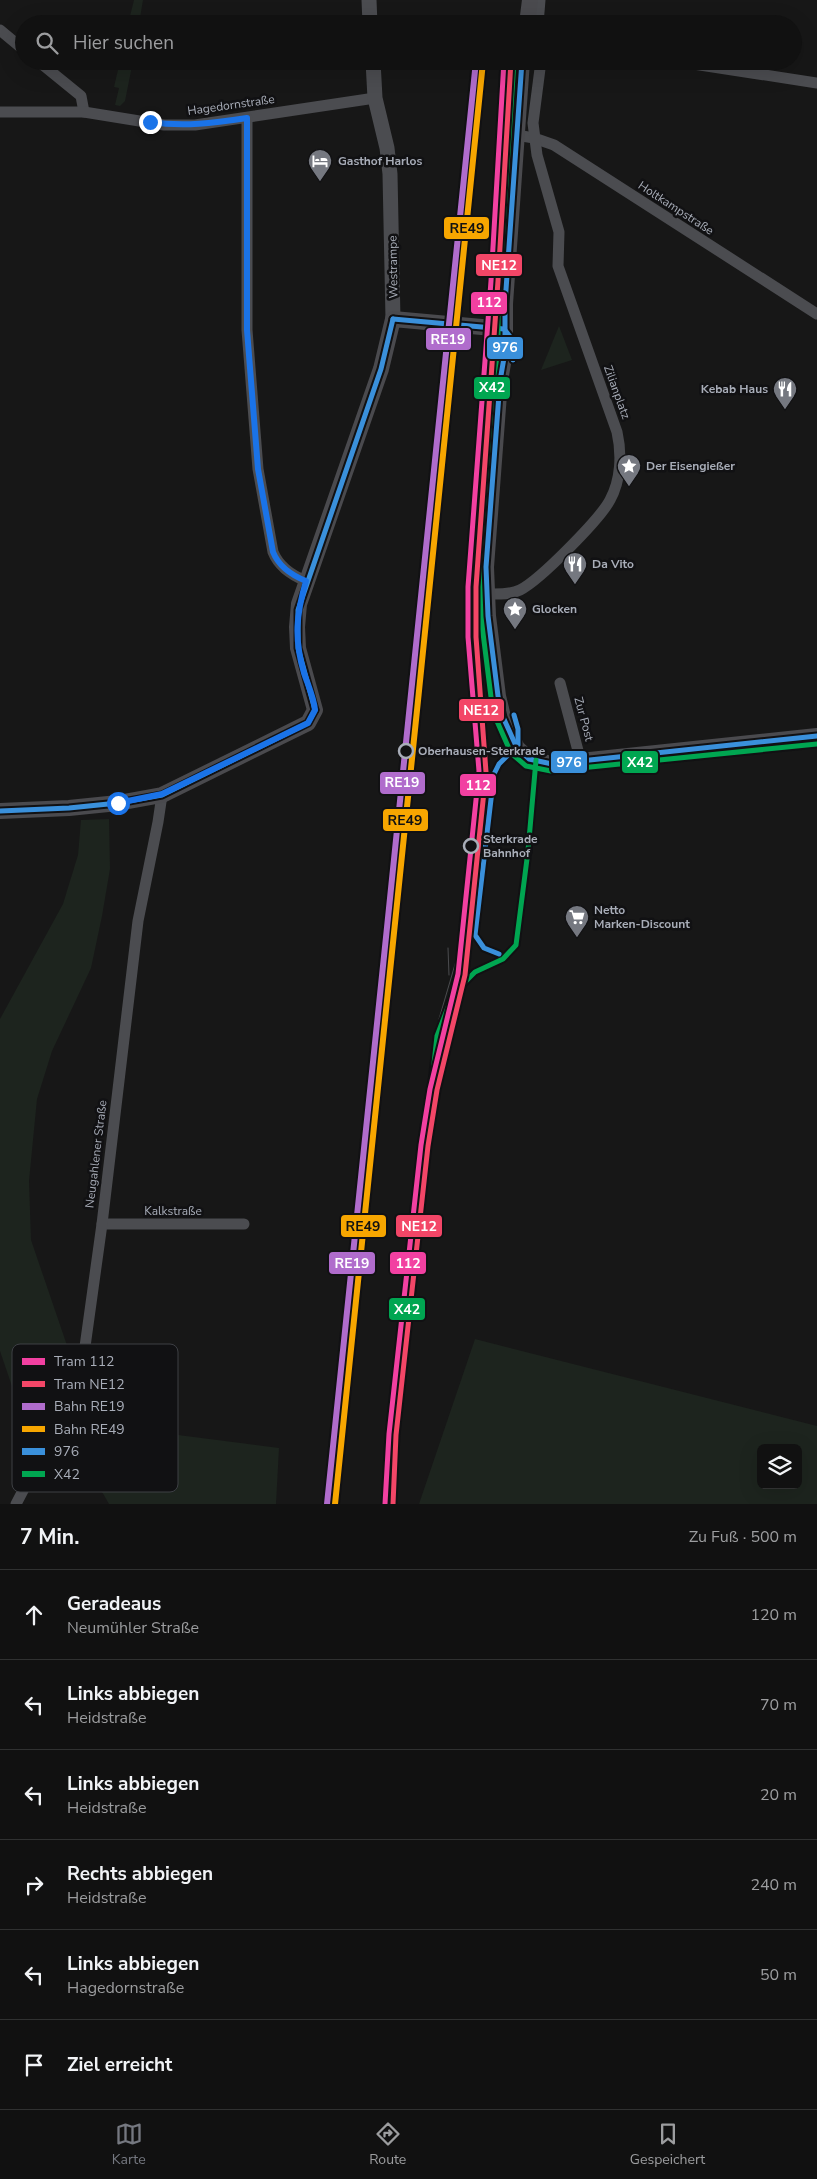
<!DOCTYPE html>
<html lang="de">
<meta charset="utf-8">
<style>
body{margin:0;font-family:"Nunito Sans",sans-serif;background:#1a1a1a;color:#f1f3f6}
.controls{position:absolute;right:15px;bottom:15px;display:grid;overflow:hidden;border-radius:8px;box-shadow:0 5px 20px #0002}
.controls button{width:45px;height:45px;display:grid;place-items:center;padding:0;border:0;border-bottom:1px solid #303131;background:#111;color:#f1f3f6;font:25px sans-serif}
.stop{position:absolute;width:15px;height:15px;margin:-11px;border:4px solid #1a73e8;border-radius:50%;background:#fff}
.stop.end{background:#1a73e8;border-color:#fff;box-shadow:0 1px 5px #0008}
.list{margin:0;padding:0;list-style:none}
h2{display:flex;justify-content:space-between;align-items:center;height:65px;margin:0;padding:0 20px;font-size:21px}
h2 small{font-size:16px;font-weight:400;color:#9c9d9f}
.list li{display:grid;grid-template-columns:32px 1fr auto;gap:15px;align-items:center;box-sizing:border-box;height:90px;padding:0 20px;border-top:1px solid #303131}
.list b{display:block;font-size:19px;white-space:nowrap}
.list p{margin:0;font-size:16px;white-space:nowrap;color:#9c9d9f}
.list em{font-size:16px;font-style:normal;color:#9c9d9f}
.icon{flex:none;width:28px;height:28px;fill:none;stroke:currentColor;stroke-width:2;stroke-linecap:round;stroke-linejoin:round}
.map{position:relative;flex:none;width:817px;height:1504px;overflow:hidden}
.search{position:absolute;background:#111;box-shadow:0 5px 20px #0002;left:15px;right:15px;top:15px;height:55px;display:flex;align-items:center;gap:12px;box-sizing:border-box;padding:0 18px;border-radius:28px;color:#9c9d9f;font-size:19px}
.sheet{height:605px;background:#111}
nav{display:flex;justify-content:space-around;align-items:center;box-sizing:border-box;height:70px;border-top:1px solid #303131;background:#111;font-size:14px;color:#9c9d9f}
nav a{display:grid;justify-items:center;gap:2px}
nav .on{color:#757880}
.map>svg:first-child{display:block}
</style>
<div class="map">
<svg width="817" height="1504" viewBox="0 0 817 1504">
<rect width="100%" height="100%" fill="#171717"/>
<g fill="#1d241e" fill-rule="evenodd">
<polygon points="134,0 143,0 139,24 128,24"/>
<polygon points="120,61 133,61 125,101 120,106 115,105 119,88 114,87"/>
<polygon points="559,326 572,360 541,370"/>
<polygon points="109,819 110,869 102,916 91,968 52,1051 37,1099 29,1181 31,1240 72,1360 67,1387 59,1393 60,1396 54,1399 40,1395 33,1409 17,1401 0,1351 0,1019 63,904 78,855 81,820"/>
<path d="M475,1339L817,1426V1504H419ZM761,1448H798V1485H761Z"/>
<path d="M86,1403L112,1418L147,1431L279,1448L276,1504H109C96,1479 78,1461 57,1442L69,1420L81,1411L80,1408Z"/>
</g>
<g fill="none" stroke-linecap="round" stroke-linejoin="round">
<g stroke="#4b4c50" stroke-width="11">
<polyline points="538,24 540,0"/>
<polyline points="0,30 24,50"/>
<polyline points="38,61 81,96 84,112"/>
<polyline points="674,61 817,83"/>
<polyline points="0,112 84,112 164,125 195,125 375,98"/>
<path d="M247,118V330L258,469L273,552C279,567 291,575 306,581"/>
<polyline points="516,135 534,138 554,145 817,314"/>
<path d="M486,594C497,594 510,595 520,590C540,580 600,519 610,500C621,480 622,454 617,432L558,266L559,232L537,155L533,123L541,61"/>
<polyline points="560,683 581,762"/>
<polyline points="102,1224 244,1224"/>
<polyline points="16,1504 73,1395 83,1361 102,1224 138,921 158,822 162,795"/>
</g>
<g stroke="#4b4c50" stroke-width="15">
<polyline points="369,0 370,24"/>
<polyline points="373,61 375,98 387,148 390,174 393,319"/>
</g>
<g stroke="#4a4a4e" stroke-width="16">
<polyline points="527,24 530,0"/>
<polyline points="522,61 505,304 505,352 500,381 486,567 488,616 498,696 503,717 517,748 529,759 552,764 817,736"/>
<polyline points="0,811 69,808 118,803 162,795 308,723 315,710 298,648 297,627 299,604 381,369 393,319 504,329"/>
</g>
<g stroke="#4b4c4f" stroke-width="1">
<polyline points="448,948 449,975"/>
<polyline points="439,1019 461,944"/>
<polyline points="447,1025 449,1003"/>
</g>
<g stroke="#111113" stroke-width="9">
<g id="bus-1">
<polyline points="522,61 505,304 505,352 500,381 486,567 488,616 498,696 503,717 517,748 529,759 552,764 817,736"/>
<polyline points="393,319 504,329 512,339 513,360"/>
<polyline points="315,710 298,648 298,610 381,369 393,319"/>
<polyline points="0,811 69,808 118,803 162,795 308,723 315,710"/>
<polyline points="499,954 484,948 475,935 494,774 499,764 518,745 518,729 514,715"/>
</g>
</g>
<g stroke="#111113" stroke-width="9">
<g id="bus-2">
<polyline points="514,61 498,303 498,351 493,380 479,567 481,617 491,697 496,719 511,753 526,766 551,771 817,744"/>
<polyline points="390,1504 390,1469 437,1036 450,1002 460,987 475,972 503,959 516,945 528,851 536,760"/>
</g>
</g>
<use href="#bus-1" stroke="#3a90db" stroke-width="5"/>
<use href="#bus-2" stroke="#00a651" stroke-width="5"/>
<g stroke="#111113" stroke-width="10">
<path id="rail-1" d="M327,1504C376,1023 429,542 476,61"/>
</g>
<g stroke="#111113" stroke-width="10">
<path id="rail-2" d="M335,1504C383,1023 436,543 483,62"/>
</g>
<use href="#rail-1" stroke="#b06ccc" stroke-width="6"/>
<use href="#rail-2" stroke="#f7a600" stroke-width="6"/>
<g stroke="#111113" stroke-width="9">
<polyline id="tram-1" points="385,1504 389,1434 421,1145 430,1089 458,974 479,771 468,637 468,587 491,281 504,61"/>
</g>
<g stroke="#111113" stroke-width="9">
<polyline id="tram-2" points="393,1504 396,1435 428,1146 437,1090 465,975 486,772 476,637 476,587 498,281 511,61"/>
</g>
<use href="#tram-1" stroke="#f240a1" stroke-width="5"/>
<use href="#tram-2" stroke="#f34667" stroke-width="5"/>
</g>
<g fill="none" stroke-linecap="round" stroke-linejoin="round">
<path stroke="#1a73e8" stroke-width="6" d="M118,803L162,794L308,723L315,710C314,698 308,685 304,673C294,639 296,615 306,581C291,575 279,567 273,552L258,469L247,330V118C214,123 184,127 150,122"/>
</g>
<defs>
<g id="hotel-pin" transform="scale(1.25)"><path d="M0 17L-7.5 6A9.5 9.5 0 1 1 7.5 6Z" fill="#757880" stroke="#111113"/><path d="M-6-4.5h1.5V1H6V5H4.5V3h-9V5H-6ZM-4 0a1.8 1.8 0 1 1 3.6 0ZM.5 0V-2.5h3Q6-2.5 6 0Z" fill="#fff"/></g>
<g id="restaurant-pin" transform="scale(1.25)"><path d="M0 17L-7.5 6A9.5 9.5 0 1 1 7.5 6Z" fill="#757880" stroke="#111113"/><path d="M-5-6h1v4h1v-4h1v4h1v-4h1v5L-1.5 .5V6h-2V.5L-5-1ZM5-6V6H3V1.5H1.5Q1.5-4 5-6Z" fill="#fff"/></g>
<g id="sight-pin" transform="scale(1.25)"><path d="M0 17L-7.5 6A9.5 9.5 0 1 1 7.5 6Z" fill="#757880" stroke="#111113"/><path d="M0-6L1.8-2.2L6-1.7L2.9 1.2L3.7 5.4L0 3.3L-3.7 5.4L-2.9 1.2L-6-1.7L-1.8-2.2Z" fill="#fff"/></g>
<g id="supermarket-pin" transform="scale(1.25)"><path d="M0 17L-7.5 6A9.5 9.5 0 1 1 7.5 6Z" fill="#757880" stroke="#111113"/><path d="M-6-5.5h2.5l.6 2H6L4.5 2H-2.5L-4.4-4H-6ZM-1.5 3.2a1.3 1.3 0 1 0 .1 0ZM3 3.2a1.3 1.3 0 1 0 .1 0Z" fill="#fff"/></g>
</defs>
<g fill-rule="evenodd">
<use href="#hotel-pin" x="320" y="161"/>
<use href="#restaurant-pin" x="785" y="389"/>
<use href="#sight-pin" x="629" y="466"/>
<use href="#restaurant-pin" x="575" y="564"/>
<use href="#sight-pin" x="515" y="609"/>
<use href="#supermarket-pin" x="577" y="917"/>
</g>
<g fill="#111113" stroke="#a8adb8" stroke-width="2.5">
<circle cx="406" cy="751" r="7"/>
<circle cx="471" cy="846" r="7"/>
</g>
<g text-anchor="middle" stroke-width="5" stroke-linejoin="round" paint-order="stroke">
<g font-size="12" fill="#a8adb8" stroke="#111113">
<text transform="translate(231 105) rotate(-8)" y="4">Hagedornstraße</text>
<text transform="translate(676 208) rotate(33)" y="4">Holtkampstraße</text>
<text transform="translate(393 267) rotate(-91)" y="4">Westrampe</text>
<text transform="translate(617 392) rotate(70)" y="4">Zilianplatz</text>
<text transform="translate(584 719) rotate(75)" y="4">Zur Post</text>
<text transform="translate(96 1154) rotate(-83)" y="4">Neugahlener Straße</text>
<text x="173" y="1215">Kalkstraße</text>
</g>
<g font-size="12" font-weight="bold" fill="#a8adb8" stroke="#111113" text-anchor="start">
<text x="338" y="165">Gasthof Harlos</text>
<text x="768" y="393" text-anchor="end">Kebab Haus</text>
<text x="646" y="470">Der Eisengießer</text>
<text x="592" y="568">Da Vito</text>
<text x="532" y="613">Glocken</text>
<text x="594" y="914">Netto<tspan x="594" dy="14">Marken-Discount</tspan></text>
</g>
<g font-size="12" font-weight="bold" fill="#a8adb8" stroke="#111113" text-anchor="start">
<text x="418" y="755">Oberhausen-Sterkrade</text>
<text x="483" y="843">Sterkrade<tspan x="483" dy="14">Bahnhof</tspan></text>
</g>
</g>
<rect x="12" y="1344" width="166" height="148" rx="8" fill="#111113" stroke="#3e4045" stroke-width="1"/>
<rect x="22" y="1358" width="23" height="7" fill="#f240a1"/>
<rect x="22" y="1381" width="23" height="6" fill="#f34667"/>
<rect x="22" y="1403" width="23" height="7" fill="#b06ccc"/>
<rect x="22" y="1426" width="23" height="6" fill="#f7a600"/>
<rect x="22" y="1448" width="23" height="7" fill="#3a90db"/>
<rect x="22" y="1471" width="23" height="6" fill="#00a651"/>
<g font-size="14" fill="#a8adb8">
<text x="54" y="1366">Tram 112</text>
<text x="54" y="1389">Tram NE12</text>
<text x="54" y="1411">Bahn RE19</text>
<text x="54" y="1434">Bahn RE49</text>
<text x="54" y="1456">976</text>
<text x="54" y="1479">X42</text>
</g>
<g stroke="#111113" stroke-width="2">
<rect x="443" y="216" width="47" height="24" rx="5" fill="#f7a600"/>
<rect x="475" y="253" width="48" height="24" rx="5" fill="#f34667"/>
<rect x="470" y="291" width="38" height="24" rx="5" fill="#f240a1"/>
<rect x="425" y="327" width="47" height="24" rx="5" fill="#b06ccc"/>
<rect x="486" y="336" width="38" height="24" rx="5" fill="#3a90db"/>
<rect x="473" y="376" width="38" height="24" rx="5" fill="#00a651"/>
<rect x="458" y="698" width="47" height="24" rx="5" fill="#f34667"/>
<rect x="621" y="750" width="38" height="24" rx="5" fill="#00a651"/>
<rect x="550" y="750" width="38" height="24" rx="5" fill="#3a90db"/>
<rect x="379" y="771" width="47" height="24" rx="5" fill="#b06ccc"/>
<rect x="459" y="773" width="38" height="24" rx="5" fill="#f240a1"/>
<rect x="382" y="808" width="47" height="24" rx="5" fill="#f7a600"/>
<rect x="395" y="1214" width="48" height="24" rx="5" fill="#f34667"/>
<rect x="340" y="1214" width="47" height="24" rx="5" fill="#f7a600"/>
<rect x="389" y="1251" width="38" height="24" rx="5" fill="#f240a1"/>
<rect x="328" y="1251" width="48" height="24" rx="5" fill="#b06ccc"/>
<rect x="388" y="1297" width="38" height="24" rx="5" fill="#00a651"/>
</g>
<g font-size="14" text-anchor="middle" font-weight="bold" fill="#fff">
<text x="499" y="270">NE12</text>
<text x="489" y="307">112</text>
<text x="448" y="344">RE19</text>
<text x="505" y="352">976</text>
<text x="492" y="392">X42</text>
<text x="481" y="715">NE12</text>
<text x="640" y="767">X42</text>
<text x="569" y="767">976</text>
<text x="402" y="787">RE19</text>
<text x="478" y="790">112</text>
<text x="419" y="1231">NE12</text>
<text x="408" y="1268">112</text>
<text x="352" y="1268">RE19</text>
<text x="407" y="1314">X42</text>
</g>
<g font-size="14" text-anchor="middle" font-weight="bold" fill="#111">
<text x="467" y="233">RE49</text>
<text x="405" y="825">RE49</text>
<text x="363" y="1231">RE49</text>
</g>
</svg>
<div class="controls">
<button><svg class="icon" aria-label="layers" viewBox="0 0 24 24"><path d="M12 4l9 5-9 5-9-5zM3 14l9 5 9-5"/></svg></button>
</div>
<div class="stop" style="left:118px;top:803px"></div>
<div class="stop end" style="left:150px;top:122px"></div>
<div class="search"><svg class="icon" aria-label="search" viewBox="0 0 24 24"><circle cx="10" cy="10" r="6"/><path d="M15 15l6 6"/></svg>Hier suchen</div>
</div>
<section class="sheet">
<h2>7 Min.<small>Zu Fuß · 500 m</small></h2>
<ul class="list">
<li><svg class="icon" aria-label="ahead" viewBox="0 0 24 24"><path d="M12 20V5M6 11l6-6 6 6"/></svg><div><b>Geradeaus</b><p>Neumühler Straße</p></div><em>120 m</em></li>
<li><svg class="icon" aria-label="left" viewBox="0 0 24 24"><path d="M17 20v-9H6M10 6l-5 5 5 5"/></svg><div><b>Links abbiegen</b><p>Heidstraße</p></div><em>70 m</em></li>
<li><svg class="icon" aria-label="left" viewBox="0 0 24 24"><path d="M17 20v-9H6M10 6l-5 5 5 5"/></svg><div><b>Links abbiegen</b><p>Heidstraße</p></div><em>20 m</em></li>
<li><svg class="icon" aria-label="right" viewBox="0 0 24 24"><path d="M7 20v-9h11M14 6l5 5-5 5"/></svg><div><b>Rechts abbiegen</b><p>Heidstraße</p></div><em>240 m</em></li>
<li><svg class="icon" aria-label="left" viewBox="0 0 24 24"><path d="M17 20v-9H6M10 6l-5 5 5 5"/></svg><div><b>Links abbiegen</b><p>Hagedornstraße</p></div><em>50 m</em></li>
<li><svg class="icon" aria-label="arrive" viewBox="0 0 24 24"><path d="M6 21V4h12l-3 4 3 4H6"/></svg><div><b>Ziel erreicht</b></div></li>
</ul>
</section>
<nav>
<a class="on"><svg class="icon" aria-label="map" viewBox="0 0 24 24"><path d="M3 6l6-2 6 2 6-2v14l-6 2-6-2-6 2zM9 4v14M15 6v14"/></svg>Karte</a>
<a><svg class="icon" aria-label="directions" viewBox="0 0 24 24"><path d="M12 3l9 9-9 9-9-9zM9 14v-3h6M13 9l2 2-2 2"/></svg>Route</a>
<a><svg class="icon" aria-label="saved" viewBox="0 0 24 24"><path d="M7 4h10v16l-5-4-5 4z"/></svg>Gespeichert</a>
</nav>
